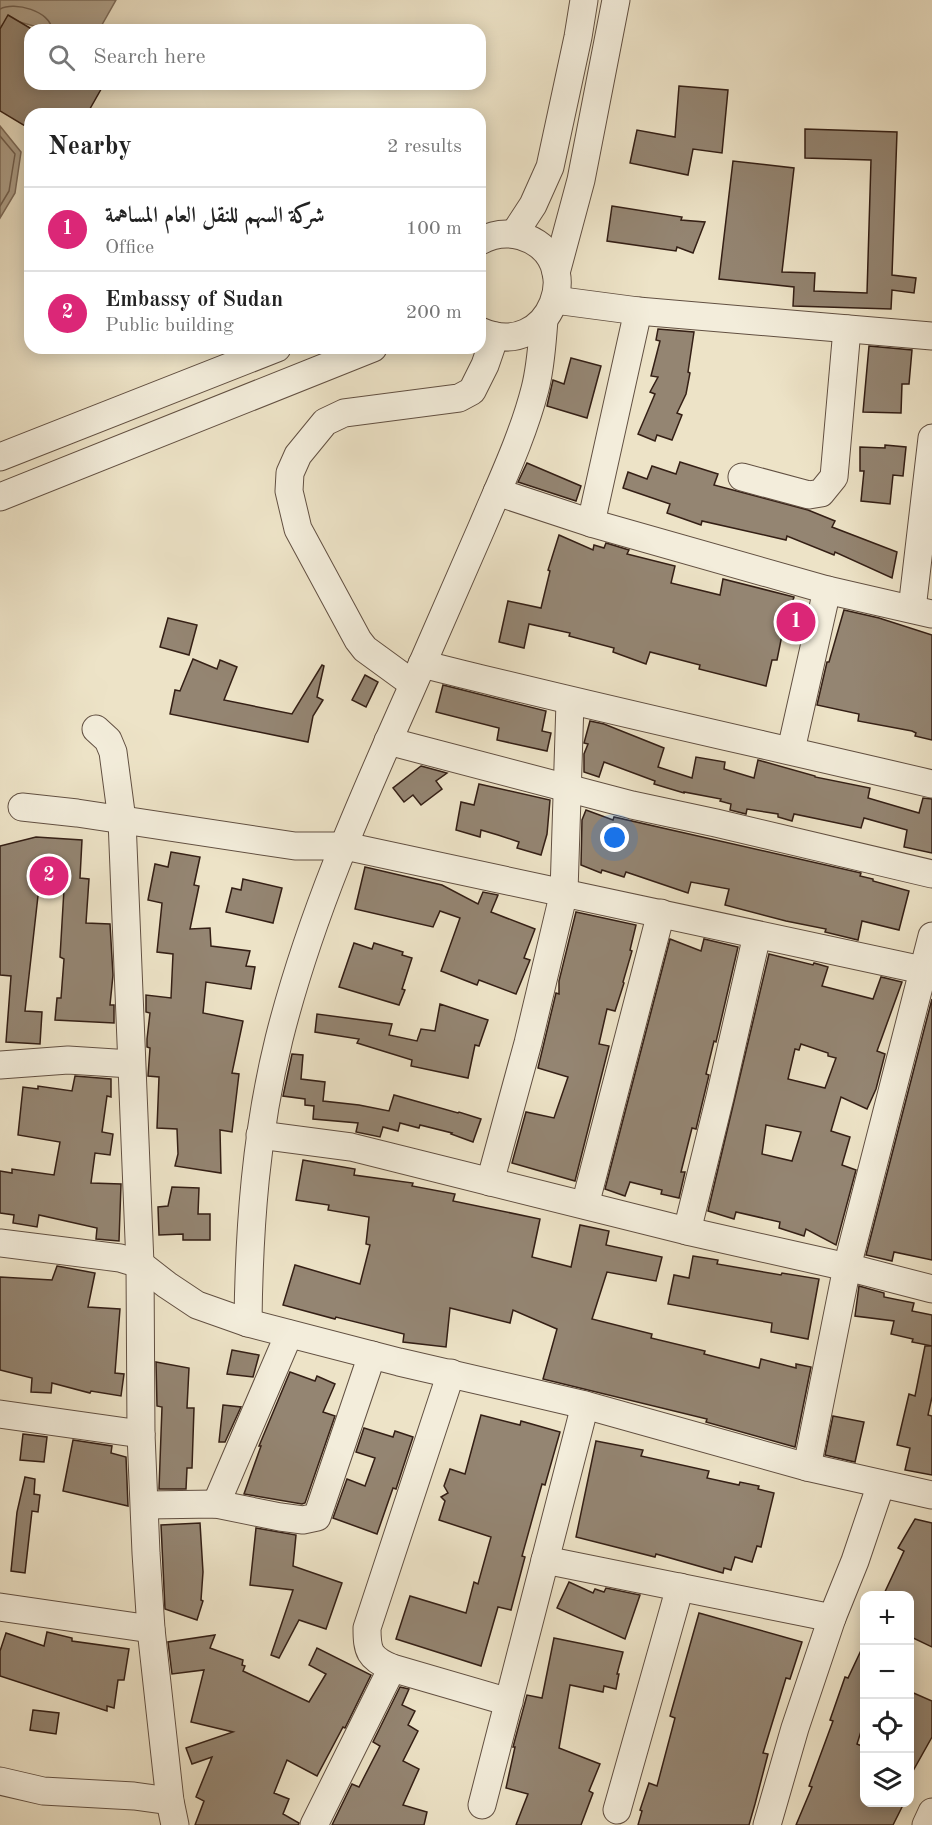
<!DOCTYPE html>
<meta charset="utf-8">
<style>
body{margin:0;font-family:"Old Standard TT",Amiri,serif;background:#f6f6f6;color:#222}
.controls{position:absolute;right:18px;bottom:18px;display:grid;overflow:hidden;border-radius:12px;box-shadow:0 3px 15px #0003}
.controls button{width:54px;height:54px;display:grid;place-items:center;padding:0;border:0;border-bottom:2px solid #e0e0e0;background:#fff;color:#222;font:30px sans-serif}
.you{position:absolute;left:615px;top:838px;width:21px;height:21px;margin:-15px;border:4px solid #fff;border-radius:50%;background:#1a73e8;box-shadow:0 0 0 9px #1a73e833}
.badge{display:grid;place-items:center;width:39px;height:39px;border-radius:50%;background:#db2777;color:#fff;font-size:20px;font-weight:700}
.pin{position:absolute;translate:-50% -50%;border:3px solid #fff;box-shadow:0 2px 6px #0006}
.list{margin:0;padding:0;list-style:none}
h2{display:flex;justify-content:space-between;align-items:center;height:78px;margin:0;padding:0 24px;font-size:26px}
h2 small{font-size:20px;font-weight:400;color:#767676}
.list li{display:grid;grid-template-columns:39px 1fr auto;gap:18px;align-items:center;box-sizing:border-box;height:84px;padding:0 24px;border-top:2px solid #e0e0e0}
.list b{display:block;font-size:22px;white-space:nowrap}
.list p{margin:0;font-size:20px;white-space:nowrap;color:#767676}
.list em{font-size:20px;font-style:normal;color:#767676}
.icon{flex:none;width:33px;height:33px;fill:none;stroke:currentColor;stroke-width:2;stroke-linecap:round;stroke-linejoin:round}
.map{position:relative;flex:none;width:932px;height:1825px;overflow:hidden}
.search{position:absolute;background:#fff;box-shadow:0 3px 15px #0003;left:24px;top:24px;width:462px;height:66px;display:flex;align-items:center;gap:15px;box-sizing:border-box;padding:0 21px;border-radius:18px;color:#767676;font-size:22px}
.panel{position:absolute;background:#fff;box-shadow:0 3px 15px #0003;left:24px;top:108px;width:462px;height:246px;border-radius:18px}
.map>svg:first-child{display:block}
</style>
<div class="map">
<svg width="932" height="1825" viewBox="0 0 932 1825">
<rect width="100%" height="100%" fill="#ede3c7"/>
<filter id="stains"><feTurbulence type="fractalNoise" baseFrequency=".00333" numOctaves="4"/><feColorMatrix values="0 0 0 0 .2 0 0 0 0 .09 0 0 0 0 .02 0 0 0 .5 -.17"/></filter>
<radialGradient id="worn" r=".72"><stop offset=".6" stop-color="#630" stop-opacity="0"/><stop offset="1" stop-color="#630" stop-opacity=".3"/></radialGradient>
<g fill="#aea08a" stroke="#7d6c5b" stroke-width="1.5">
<polygon points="0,0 116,0 99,30 47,30 10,19 0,27"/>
<polygon points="0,126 21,152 15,193 0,218"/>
</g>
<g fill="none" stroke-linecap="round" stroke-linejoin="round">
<g stroke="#716050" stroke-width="1.5">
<path d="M0,9C14,1 51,11 52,30"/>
<polyline points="0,136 15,154 9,191 0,206"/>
</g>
</g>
<g fill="#948572" stroke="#341f15" stroke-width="1.5" fill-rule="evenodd">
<polygon points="8,15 30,28 30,84 104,84 87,114 30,114 30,129 0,111 0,29"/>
<polygon points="679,86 728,90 722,153 693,149 688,175 630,163 637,130 675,137"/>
<polygon points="805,129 897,132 892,275 916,278 914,293 892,290 891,309 793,306 794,287 719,279 733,161 794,168 782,272 815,273 814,291 867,293 871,160 805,158"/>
<polygon points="612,206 682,217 681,220 705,222 693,253 677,247 676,251 607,241"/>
<polygon points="658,329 694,332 688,372 690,373 686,394 677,413 682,415 672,440 657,435 655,441 638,434 655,394 650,392 658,377 651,376 660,341 656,340"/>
<polygon points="869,346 912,350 909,384 902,384 901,413 863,412"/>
<polygon points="571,358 601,366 587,418 547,406 553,380 564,384"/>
<polygon points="885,445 906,447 903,476 893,475 890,504 861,501 864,471 860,471 860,447 885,448"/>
<polygon points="680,462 718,474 714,485 808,510 835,521 832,527 897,552 892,578 835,552 834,555 787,536 786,540 702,521 701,525 667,513 670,504 623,488 628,472 647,479 652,466 676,474"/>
<polygon points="527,463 581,486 576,501 518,482"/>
<polygon points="559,535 593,550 594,545 604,548 606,543 629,550 627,554 675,566 671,583 720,595 723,579 794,597 782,635 777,660 772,660 766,686 699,669 700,665 650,652 646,664 613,652 614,648 569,636 570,633 529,624 524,648 499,642 508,601 541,608 550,571 548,570"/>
<polygon points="844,610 879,618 932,635 932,740 915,736 916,733 912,731 858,721 859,714 817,705 827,662 829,662"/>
<polygon points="168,618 197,625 189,655 160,647"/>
<polygon points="193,659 217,669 220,660 237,667 224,700 292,714 322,665 324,666 317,697 323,700 313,716 308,742 170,714 175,690 180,691"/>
<polygon points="365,675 378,682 366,707 352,700"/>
<polygon points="443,685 546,711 542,731 551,733 547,751 497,740 499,728 436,712"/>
<polygon points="590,721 604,724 664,748 658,767 692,778 696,757 725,762 724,769 754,778 758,760 815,776 815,777 870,788 868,798 919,813 923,798 932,799 932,853 904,847 907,830 864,818 861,828 794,814 792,821 778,817 778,814 747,809 746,814 730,810 731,804 720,801 721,799 684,792 684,793 654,784 655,781 604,762 599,777 584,772 584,754 588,744 584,743"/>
<polygon points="421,766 447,773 436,781 442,789 421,805 413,795 404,802 393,788"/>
<polygon points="479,784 550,800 547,834 541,855 517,848 519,842 498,835 481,830 480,837 456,830 461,802 474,805"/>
<polygon points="586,810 613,820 614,817 861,873 860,876 873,879 873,881 909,891 899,930 862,921 858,940 825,932 826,929 786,921 725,905 729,889 691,882 688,893 626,872 624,877 602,870 601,873 581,865 582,820"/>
<polygon points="36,837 82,840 80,878 89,879 86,923 110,924 113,975 110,1005 114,1005 114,1023 55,1020 57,998 61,998 64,959 60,957 64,889 39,887 25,1011 42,1012 40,1044 6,1042 11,976 0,975 0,846"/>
<polygon points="171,852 200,857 194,885 199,886 190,929 210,928 211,946 250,951 246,966 255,967 251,989 206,982 203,1013 243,1021 232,1073 239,1074 232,1132 220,1130 221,1173 175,1166 178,1154 177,1129 157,1128 159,1077 148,1076 150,1048 147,1047 147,1039 150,1013 146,1012 146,995 171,998 173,954 157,952 162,903 148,900 155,864 168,867"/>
<polygon points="365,867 442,885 478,904 483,892 498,895 491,912 535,929 524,958 530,960 516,994 479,980 477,985 441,971 460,918 440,911 433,927 355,909"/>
<polygon points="243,879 282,888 273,923 226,912 232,888 241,890"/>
<polygon points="576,912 636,925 630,950 632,951 623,982 624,983 615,1011 607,1009 599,1044 609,1046 575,1181 512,1163 526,1112 554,1118 568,1077 538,1068 556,993 559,994 559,981"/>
<polygon points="670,939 701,951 704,939 738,947 716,1042 714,1041 706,1074 709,1075 696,1129 692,1128 681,1172 685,1172 679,1198 661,1194 662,1190 630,1182 625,1196 605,1189"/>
<polygon points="354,943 372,949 374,943 403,952 402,955 412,958 402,989 405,990 399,1005 339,987"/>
<path d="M769,954L813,965L814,963L828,967L822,986L873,999L881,977L902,982L877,1051L885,1054L876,1089L867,1109L841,1097L831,1131L850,1137L842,1165L856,1170L836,1245L806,1229L804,1236L779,1228L780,1222L736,1212L734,1219L708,1211ZM801,1044L828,1053V1056L836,1058L825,1088L788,1079L795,1049L799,1050ZM766,1125L801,1132L792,1161L762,1154Z"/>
<polygon points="932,999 932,1260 894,1252 892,1261 866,1255"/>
<polygon points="440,1004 488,1020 479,1046 475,1045 468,1078 411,1066 412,1060 357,1043 359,1039 315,1032 317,1014 392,1024 389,1035 417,1041 421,1029 435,1031"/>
<polygon points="292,1054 303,1055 301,1079 325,1082 323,1101 359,1105 389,1111 394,1095 458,1113 459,1112 481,1119 473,1142 451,1134 452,1133 420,1125 419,1128 400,1123 398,1131 383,1127 380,1137 356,1132 358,1123 313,1119 314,1106 305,1105 305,1099 283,1096"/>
<polygon points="75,1076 111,1079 111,1097 107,1096 102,1132 113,1134 110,1155 95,1153 91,1183 121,1184 119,1241 96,1239 97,1228 39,1215 37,1227 13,1223 14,1215 0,1213 0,1171 12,1173 12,1169 54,1175 60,1142 18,1135 23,1087 38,1089 38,1086 72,1091"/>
<polygon points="303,1160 355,1169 354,1175 413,1183 412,1186 455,1194 453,1201 540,1219 532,1257 571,1267 580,1225 609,1231 606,1245 662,1257 656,1281 607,1272 592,1319 652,1334 651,1338 705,1351 704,1354 759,1368 761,1359 796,1368 796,1364 811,1367 795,1447 706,1422 707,1419 543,1379 557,1329 513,1310 510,1323 450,1308 446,1347 403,1342 404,1334 336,1317 335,1319 283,1305 295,1265 360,1284 370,1245 366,1244 369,1217 328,1210 329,1205 296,1200"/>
<polygon points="172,1187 199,1188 198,1214 210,1214 210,1240 183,1240 183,1234 159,1235 158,1207 168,1206"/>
<polygon points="693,1256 718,1260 717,1264 781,1275 782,1273 819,1279 808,1339 771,1332 772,1323 668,1304 674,1275 689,1278"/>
<polygon points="57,1266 95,1273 88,1307 120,1309 115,1373 124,1374 121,1396 91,1391 90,1393 52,1383 51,1393 31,1392 32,1378 0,1370 0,1277 52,1280"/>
<polygon points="859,1286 884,1293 884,1297 914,1303 912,1311 932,1315 932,1346 912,1342 913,1339 891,1334 894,1321 855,1316"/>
<polygon points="925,1346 932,1346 932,1397 928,1415 932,1416 932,1475 905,1470 910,1448 897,1445 909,1394 915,1396"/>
<polygon points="232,1350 259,1355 253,1377 227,1374"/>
<polygon points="156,1362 189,1368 187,1408 194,1408 192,1468 187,1468 186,1489 159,1489 162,1407 157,1406"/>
<polygon points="290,1372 315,1381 317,1376 335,1384 323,1412 335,1416 305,1503 302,1504 244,1494 261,1446 259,1446"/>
<polygon points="223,1405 241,1407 225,1442 219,1442"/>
<polygon points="481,1415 520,1425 521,1421 560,1432 545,1485 542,1484 522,1556 525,1557 511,1610 498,1607 481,1666 396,1639 410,1596 466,1613 474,1582 478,1584 491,1537 439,1520 445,1501 441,1497 448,1493 444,1486 450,1469 465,1474"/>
<polygon points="833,1416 864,1422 855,1462 825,1455"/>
<polygon points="364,1428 393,1437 395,1431 413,1437 396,1489 393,1488 377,1534 333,1518 347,1479 365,1486 375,1458 356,1452"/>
<polygon points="23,1434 47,1437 44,1462 20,1460"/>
<polygon points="73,1440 112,1446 111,1453 126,1457 128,1506 63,1491"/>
<polygon points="596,1441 643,1450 641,1456 709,1471 707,1478 739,1485 740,1482 759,1486 758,1489 774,1493 761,1547 757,1546 752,1562 735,1557 731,1570 724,1568 723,1573 656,1554 655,1557 576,1537"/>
<polygon points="25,1477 35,1479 34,1494 40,1495 38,1512 32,1511 25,1573 11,1571 17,1512"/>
<polygon points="915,1519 932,1523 932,1647 909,1636 909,1596 883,1596 904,1551 898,1548"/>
<polygon points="200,1523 203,1572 201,1600 203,1601 197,1620 165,1609 161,1525"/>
<polygon points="256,1528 296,1535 293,1566 342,1583 326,1629 299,1620 279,1658 271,1655 293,1590 250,1585"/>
<polygon points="569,1582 593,1593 595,1589 604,1592 606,1588 640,1595 625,1639 557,1608"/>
<polygon points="699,1613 802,1642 790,1679 786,1678 763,1753 768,1754 755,1804 749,1825 638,1825 642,1811 640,1810 649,1783 657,1786 675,1718 670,1716"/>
<polygon points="47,1632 72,1638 72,1641 129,1649 124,1680 118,1680 114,1708 107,1706 107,1711 0,1676 0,1651 6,1633 44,1646"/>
<polygon points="215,1635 210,1648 243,1660 242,1665 245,1666 243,1671 309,1702 326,1674 309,1665 317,1648 371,1675 345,1728 343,1727 317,1776 287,1760 274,1793 289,1799 283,1814 299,1823 298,1825 195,1825 204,1801 196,1797 212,1757 192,1764 186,1748 233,1732 191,1722 204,1670 172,1674 168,1642"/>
<polygon points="554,1638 623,1652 617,1674 619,1674 616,1689 604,1686 603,1692 570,1685 559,1748 600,1764 589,1791 593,1793 581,1825 516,1825 528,1794 506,1788 515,1747 513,1747 527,1695 542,1698"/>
<polygon points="864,1644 864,1722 857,1744 864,1747 864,1803 904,1803 893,1825 796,1825 812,1787 809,1786 833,1721 830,1720 845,1677 848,1678"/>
<polygon points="400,1687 409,1689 402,1705 415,1711 408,1725 418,1731 403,1761 419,1769 403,1805 427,1812 424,1825 332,1825 352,1784 359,1787 380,1746 373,1742"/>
<polygon points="909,1691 932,1701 932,1737 909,1778"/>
<polygon points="33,1710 59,1713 56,1734 30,1730"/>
</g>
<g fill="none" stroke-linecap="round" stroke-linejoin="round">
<g stroke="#625042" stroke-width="29">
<g id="minor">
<polyline points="514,234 533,205 550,167 578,37 584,0"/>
<path d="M480,241C493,234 507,232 521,236C590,257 551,363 480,331"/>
<polyline points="556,273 581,180 616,0"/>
<polyline points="555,300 638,311 932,336"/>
<polyline points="0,457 277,348"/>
<polyline points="742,477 809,495 821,493 834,477 847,329"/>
<polyline points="497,492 591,523 827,590 932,614"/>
<polyline points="0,497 373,348"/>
<polyline points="591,523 638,311"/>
<polyline points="912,609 932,438"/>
<path d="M422,664C591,707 762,744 932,784"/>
<polyline points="413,684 365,649 358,640 298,529 289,491 290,473 298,455 325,422 344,413 459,398 472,391 485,365 495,336"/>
<polyline points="96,729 108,740 113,752 122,820 140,1264 141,1434 146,1553 151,1629 170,1801 175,1825"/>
<polyline points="388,741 632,805 716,823 932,874"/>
<polyline points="791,750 827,590"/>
<polyline points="22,807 77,813 295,846 345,846 932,972"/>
<polyline points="0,1065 68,1060 131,1064"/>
<polyline points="260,1135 351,1147 687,1231 847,1267 932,1289"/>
<polyline points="490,1182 528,1043 564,892 570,702"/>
<polyline points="585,1205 661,913"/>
<polyline points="687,1231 720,1097 757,935"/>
<polyline points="0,1243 120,1258 140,1264 167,1285 197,1305 248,1323 399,1362 585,1405 807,1467 932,1495"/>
<path d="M248,1323C249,1227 256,1132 279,1039C309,919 360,804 410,692C434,637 458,582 482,527C501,482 523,436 535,389C541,366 542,343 544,320"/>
<path d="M451,1373L367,1628C367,1651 369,1658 392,1668L509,1702"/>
<polyline points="0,1414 141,1434"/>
<polyline points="807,1467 847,1267 932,936"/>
<polyline points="216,1504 289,1334"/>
<polyline points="146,1505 216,1504 280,1517 303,1520 317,1517 372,1355"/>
<polyline points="545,1560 832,1618"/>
<polyline points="0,1607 151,1629"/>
<polyline points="0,1781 43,1791 134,1796 170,1801"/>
<polyline points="482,1805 585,1405"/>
<polyline points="617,1810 680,1587"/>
<polyline points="314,1825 392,1668"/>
<polyline points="767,1825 795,1728 832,1618 855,1561 881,1484"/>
<polyline points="926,1825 932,1812"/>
</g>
</g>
<use href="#minor" stroke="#f3eddb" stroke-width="27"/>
</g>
<rect width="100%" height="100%" filter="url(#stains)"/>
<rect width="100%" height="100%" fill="url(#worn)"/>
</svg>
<div class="controls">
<button>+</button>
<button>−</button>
<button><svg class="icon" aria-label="locate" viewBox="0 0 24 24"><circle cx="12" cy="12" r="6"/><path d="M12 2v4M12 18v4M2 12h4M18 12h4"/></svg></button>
<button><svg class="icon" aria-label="layers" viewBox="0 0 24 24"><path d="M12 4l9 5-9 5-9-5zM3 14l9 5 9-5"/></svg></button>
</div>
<div class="you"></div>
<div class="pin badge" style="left:796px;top:622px">1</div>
<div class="pin badge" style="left:49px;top:876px">2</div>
<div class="search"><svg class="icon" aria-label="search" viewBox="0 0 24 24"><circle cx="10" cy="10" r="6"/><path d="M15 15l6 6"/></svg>Search here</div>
<section class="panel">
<h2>Nearby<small>2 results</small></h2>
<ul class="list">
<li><span class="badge">1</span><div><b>شركة السهم للنقل العام المساهمة</b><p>Office</p></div><em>100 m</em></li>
<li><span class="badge">2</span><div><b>Embassy of Sudan</b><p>Public building</p></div><em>200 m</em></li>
</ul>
</section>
</div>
